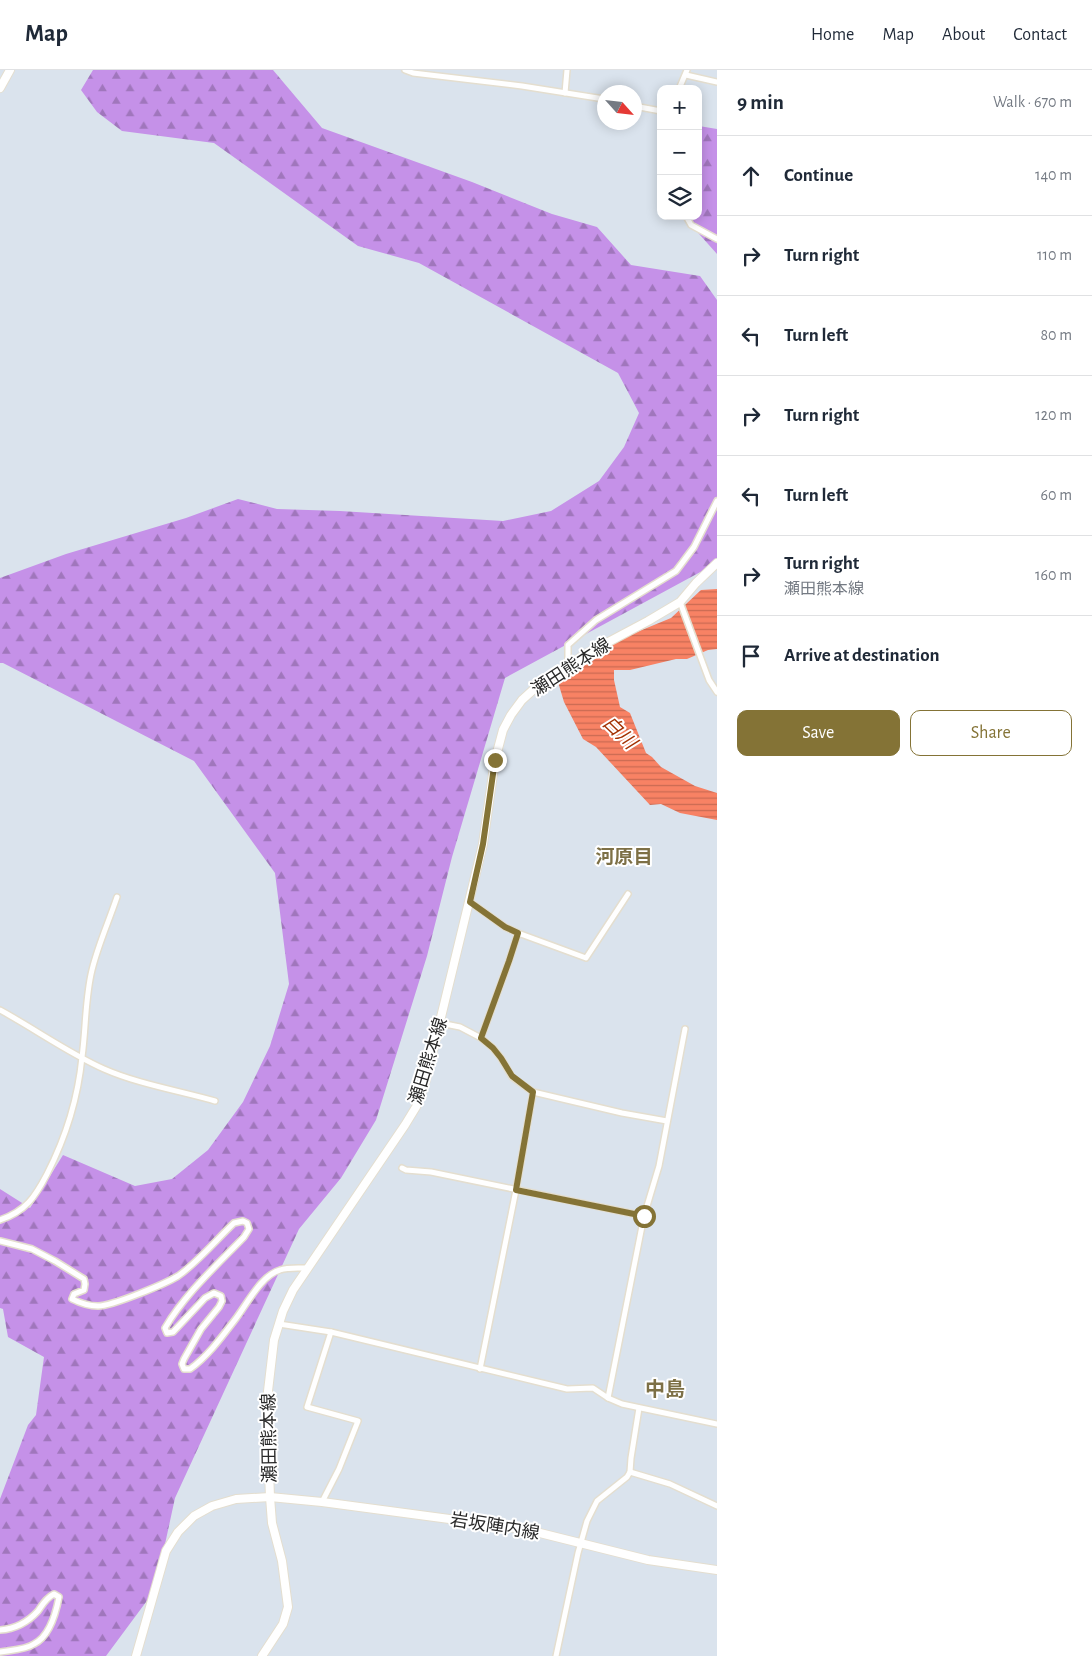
<!DOCTYPE html>
<meta charset="utf-8">
<style>
body{margin:0;font-family:"Alegreya Sans","Noto Sans JP",sans-serif;background:#f6f6f7;color:#1f2937}
.controls{position:absolute;right:15px;top:15px;display:grid;overflow:hidden;border-radius:10px;box-shadow:0 2px 12px #0003}
.controls button{width:45px;height:45px;display:grid;place-items:center;padding:0;border:0;border-bottom:1px solid #e0e1e3;background:#fff;color:#1f2937;font:25px sans-serif}
.compass{position:absolute;left:597px;top:15px;width:45px;height:45px;border-radius:50%;background:#fff;box-shadow:0 2px 12px #0003;rotate:117deg}
.stop{position:absolute;width:15px;height:15px;margin:-11px;border:4px solid #847336;border-radius:50%;background:#fff}
.stop.end{background:#847336;border-color:#fff;box-shadow:0 1px 5px #0008}
.list{margin:0;padding:0;list-style:none}
h2{display:flex;justify-content:space-between;align-items:center;height:65px;margin:0;padding:0 20px;font-size:21px}
h2 small{font-size:16px;font-weight:400;color:#747a83}
.list li{display:grid;grid-template-columns:32px 1fr auto;gap:15px;align-items:center;box-sizing:border-box;height:80px;padding:0 20px;border-top:1px solid #e0e1e3}
.list b{display:block;font-size:19px;white-space:nowrap}
.list p{margin:0;font-size:16px;white-space:nowrap;color:#747a83}
.list em{font-size:16px;font-style:normal;color:#747a83}
.actions{display:flex;gap:10px;padding:15px 20px}
.actions a{flex:1;padding:11px 0;border:1px solid #847336;border-radius:10px;text-align:center;font-size:18px;color:#847336}
.actions .main{background:#847336;color:#fff}
.icon{flex:none;width:28px;height:28px;fill:none;stroke:currentColor;stroke-width:2;stroke-linecap:round;stroke-linejoin:round}
.map{position:relative;flex:none;width:717px;height:1586px;overflow:hidden}
header{display:flex;align-items:center;gap:30px;box-sizing:border-box;height:70px;padding:0 25px;background:#fff;border-bottom:1px solid #e0e1e3}
header strong{font-size:24px}
nav{display:flex;gap:28px;margin-inline-start:auto;font-size:18px}
main{display:flex}
aside{flex:1;background:#fff}
.map>svg:first-child{display:block}
</style>
<header>
<strong>Map</strong>
<nav><a>Home</a><a>Map</a><a>About</a><a>Contact</a></nav>
</header>
<main>
<div class="map">
<svg width="717" height="1586" viewBox="0 0 717 1586">
<defs>
<pattern id="forest-firs" width="22" height="20" patternUnits="userSpaceOnUse" patternTransform="scale(1.25)"><rect width="22" height="20" fill="#c591e8"/><path d="M5 1l3.5 6h-7zM16 11l3.5 6h-7z" fill="#a076bc"/></pattern>
<pattern id="water-rules" width="6" height="5" patternUnits="userSpaceOnUse" patternTransform="scale(1.25)"><rect width="6" height="5" fill="#f88264"/><path d="M0 2.5h6" fill="none" stroke="#c96a52"/></pattern>
</defs>
<rect width="100%" height="100%" fill="#dae3ed"/>
<g fill="url(#forest-firs)">
<polygon points="93,0 273,0 322,58 472,112 552,144 597,157 631,195 700,206 717,230 717,493 505,608 452,787 427,886 376,1050 341,1108 299,1159 175,1428 162,1488 149,1528 106,1586 0,1586 0,1429 28,1355 36,1345 44,1287 8,1267 3,1239 0,1238 0,1119 30,1138 63,1085 135,1116 172,1109 208,1080 243,1032 270,976 289,914 275,803 194,691 3,593 0,593 0,508 66,484 186,448 238,429 277,439 340,441 503,451 551,441 599,411 624,377 639,343 618,303 419,193 358,176 214,73 122,61 97,42 81,20"/>
<polygon points="699,56 717,59 717,184 683,146 698,146"/>
</g>
<polygon fill="url(#water-rules)" points="717,519 717,579 708,580 687,589 676,589 630,600 614,600 614,610 620,637 630,643 646,683 652,687 661,697 695,716 717,723 717,750 680,743 661,734 650,735 596,677 583,669 564,632 558,612 567,603 590,593 620,569 671,548 701,520"/>
<g fill="none" stroke-linecap="round" stroke-linejoin="round">
<g stroke="#e4decf" stroke-width="8">
<g id="street">
<polyline points="405,0 413,3 522,16 604,29"/>
<polyline points="686,5 717,12"/>
<polyline points="679,19 687,0"/>
<polyline points="565,23 567,0"/>
<polyline points="634,36 661,41"/>
<polyline points="686,146 691,155 717,169"/>
<polyline points="680,532 709,610 717,622"/>
<polyline points="568,596 568,575 596,550 676,501 694,477 717,431"/>
<polyline points="470,832 505,857 518,863 586,888 628,824"/>
<path d="M0,940C35,959 68,983 104,999C138,1014 180,1021 215,1031"/>
<polyline points="440,953 460,957 481,968 493,978 501,988 512,1007 533,1022 622,1043 667,1051"/>
<polyline points="481,968 509,891 518,863"/>
<polyline points="402,1098 406,1100 431,1102 644,1146"/>
<path d="M0,1150C26,1141 35,1127 47,1104C66,1067 78,1028 82,987C86,959 85,928 92,900C98,875 109,851 117,827"/>
<path d="M0,1171L32,1179L55,1191L84,1209L85,1214L84,1220L74,1224L72,1229C80,1233 89,1236 98,1236C112,1236 165,1214 178,1206C197,1193 217,1169 234,1153L243,1151L247,1153L249,1159L244,1167C216,1196 185,1224 165,1258L167,1263L173,1262L205,1228L214,1223L221,1226L222,1231L219,1237L201,1259L184,1289L182,1294L184,1299H190C207,1287 221,1268 234,1251C246,1236 261,1205 280,1200C288,1197 298,1198 307,1198"/>
<polyline points="279,1254 331,1262 567,1319 593,1318 608,1328 622,1334 717,1354"/>
<polyline points="480,1299 516,1120 533,1022"/>
<polyline points="608,1328 644,1146 659,1096 685,959"/>
<polyline points="630,1402 670,1414 717,1436"/>
<polyline points="322,1432 339,1399 358,1351 307,1337 331,1262"/>
<path d="M0,1560C15,1559 28,1552 38,1541C43,1534 46,1528 54,1524L59,1527C56,1543 50,1566 34,1574C25,1580 11,1580 0,1582"/>
<polyline points="556,1586 578,1483 587,1451 597,1431 627,1407 630,1402 631,1388 639,1338"/>
</g>
</g>
<g stroke="#e4decf" stroke-width="10">
<g id="secondary">
<polyline points="0,18 10,0"/>
<polyline points="136,1586 166,1481 178,1462 194,1446 212,1436 236,1429 270,1427 322,1432 524,1459 648,1490 717,1500"/>
<polyline points="262,1586 283,1554 288,1537 282,1491 272,1453 270,1427 267,1348 268,1321 274,1270 283,1241 293,1220 405,1055 416,1037 425,1013 483,774 495,690 503,660 511,645 522,630 533,620 584,585 648,551 680,532 696,513 717,493"/>
</g>
</g>
<use href="#street" stroke="#fff" stroke-width="5"/>
<use href="#secondary" stroke="#fff" stroke-width="8"/>
</g>
<g fill="none" stroke-linecap="round" stroke-linejoin="round">
<polyline stroke="#847336" stroke-width="6" points="495,690 483,774 470,832 505,857 518,863 509,891 481,968 493,978 501,988 512,1006 533,1022 516,1120 644,1146"/>
</g>
<g text-anchor="middle" stroke-width="4" stroke-linejoin="round" paint-order="stroke">
<g font-size="18" fill="#292929" stroke="#fff">
<text transform="translate(571 597) rotate(-33)" y="6">瀬田熊本線</text>
<text transform="translate(428 991) rotate(-73)" y="6">瀬田熊本線</text>
<text transform="translate(269 1368) rotate(-91)" y="6">瀬田熊本線</text>
<text transform="translate(495 1456) rotate(9)" y="6">岩坂陣内線</text>
</g>
<g font-size="19" font-style="italic" fill="#a33103" stroke="#fff">
<text transform="translate(620 662) rotate(44)" y="7">白川</text>
</g>
<g font-size="19" font-weight="bold" fill="#7d7046" stroke="#fff">
<text x="624" y="793">河原目</text>
</g>
<g font-size="20" font-weight="bold" fill="#7d7046" stroke="#fff">
<text x="665" y="1326">中島</text>
</g>
</g>
</svg>
<div class="controls">
<button>+</button>
<button>−</button>
<button><svg class="icon" aria-label="layers" viewBox="0 0 24 24"><path d="M12 4l9 5-9 5-9-5zM3 14l9 5 9-5"/></svg></button>
</div>
<svg class="compass" viewBox="-18 -18 36 36"><path d="M0-13l5 13h-10z" fill="#e53935"/><path d="M0 13l5-13h-10z" fill="#747a83"/></svg>
<div class="stop" style="left:644px;top:1146px"></div>
<div class="stop end" style="left:495px;top:690px"></div>
</div>
<aside>
<h2>9 min<small>Walk · 670 m</small></h2>
<ul class="list">
<li><svg class="icon" aria-label="ahead" viewBox="0 0 24 24"><path d="M12 20V5M6 11l6-6 6 6"/></svg><div><b>Continue</b></div><em>140 m</em></li>
<li><svg class="icon" aria-label="right" viewBox="0 0 24 24"><path d="M7 20v-9h11M14 6l5 5-5 5"/></svg><div><b>Turn right</b></div><em>110 m</em></li>
<li><svg class="icon" aria-label="left" viewBox="0 0 24 24"><path d="M17 20v-9H6M10 6l-5 5 5 5"/></svg><div><b>Turn left</b></div><em>80 m</em></li>
<li><svg class="icon" aria-label="right" viewBox="0 0 24 24"><path d="M7 20v-9h11M14 6l5 5-5 5"/></svg><div><b>Turn right</b></div><em>120 m</em></li>
<li><svg class="icon" aria-label="left" viewBox="0 0 24 24"><path d="M17 20v-9H6M10 6l-5 5 5 5"/></svg><div><b>Turn left</b></div><em>60 m</em></li>
<li><svg class="icon" aria-label="right" viewBox="0 0 24 24"><path d="M7 20v-9h11M14 6l5 5-5 5"/></svg><div><b>Turn right</b><p>瀬田熊本線</p></div><em>160 m</em></li>
<li><svg class="icon" aria-label="arrive" viewBox="0 0 24 24"><path d="M6 21V4h12l-3 4 3 4H6"/></svg><div><b>Arrive at destination</b></div></li>
</ul>
<div class="actions"><a class="main">Save</a><a>Share</a></div>
</aside>
</main>
